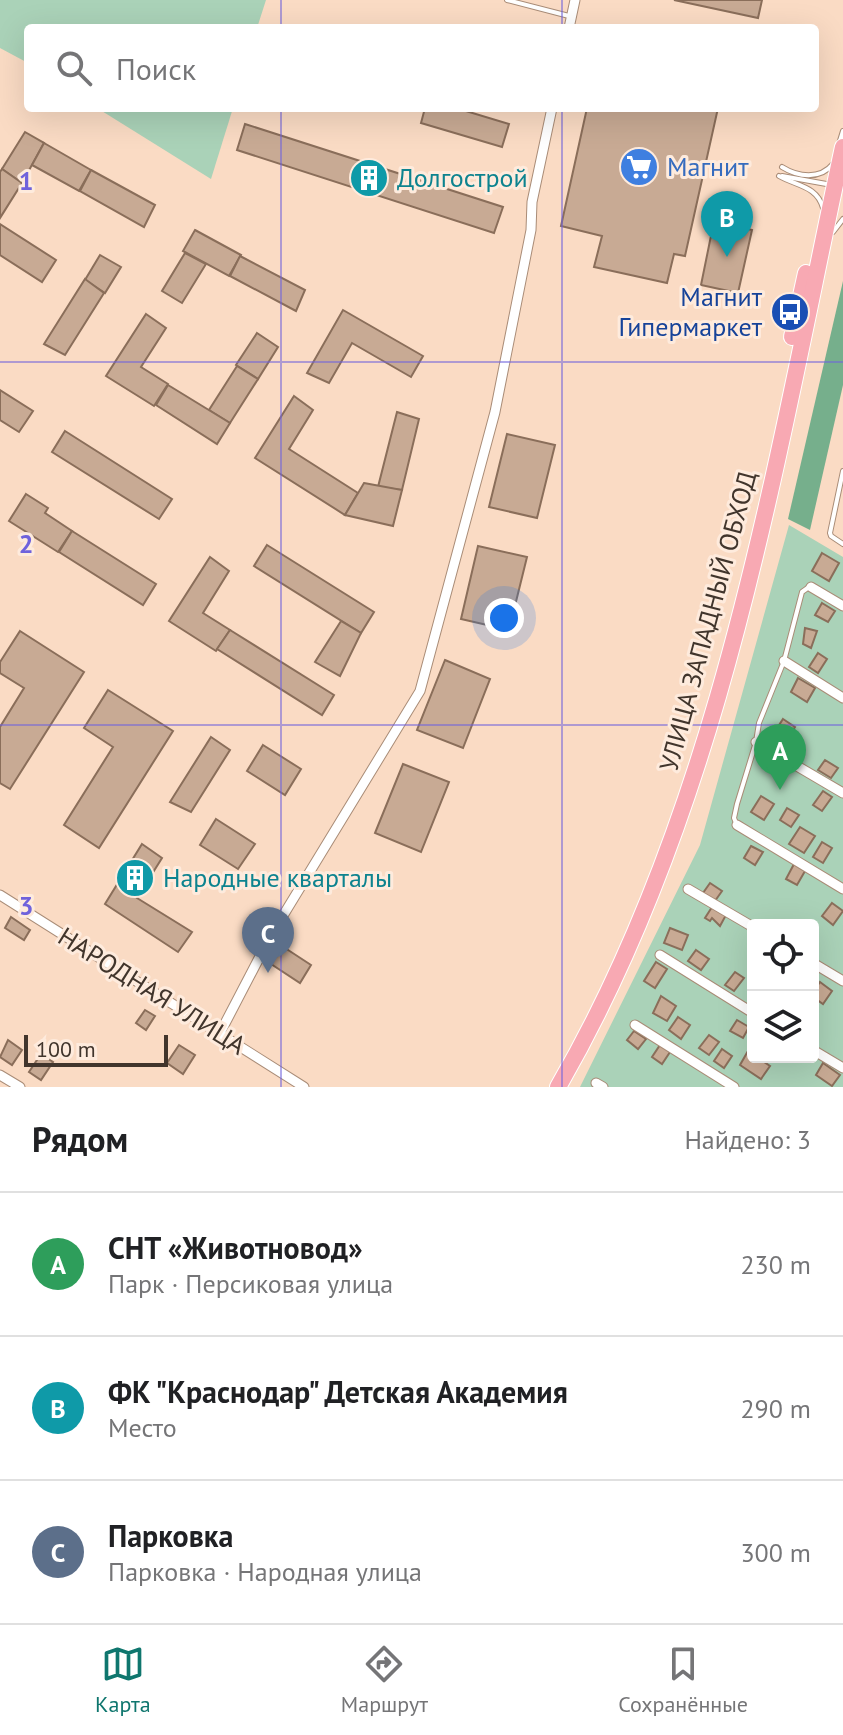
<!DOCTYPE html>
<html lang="ru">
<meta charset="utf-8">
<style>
body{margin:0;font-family:"PT Sans",sans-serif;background:#f2f2f2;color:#202124}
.controls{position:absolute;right:24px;bottom:24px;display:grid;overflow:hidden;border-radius:8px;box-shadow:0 8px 32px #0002}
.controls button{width:72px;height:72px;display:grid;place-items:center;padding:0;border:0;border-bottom:2px solid #e0e0e0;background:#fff;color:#202124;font:40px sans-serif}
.scale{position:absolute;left:24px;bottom:20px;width:144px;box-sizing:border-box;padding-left:8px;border:4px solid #41352c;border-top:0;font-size:22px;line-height:28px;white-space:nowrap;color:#41352c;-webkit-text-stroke:6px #feebdd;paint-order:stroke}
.you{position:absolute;left:504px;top:618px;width:28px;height:28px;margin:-20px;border:6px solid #fff;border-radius:50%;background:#1a73e8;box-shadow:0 0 0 12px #1a73e833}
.badge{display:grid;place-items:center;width:52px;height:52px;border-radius:50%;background:#0f766e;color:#fff;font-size:26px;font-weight:700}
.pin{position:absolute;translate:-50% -66px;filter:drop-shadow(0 2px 4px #0008)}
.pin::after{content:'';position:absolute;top:42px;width:28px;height:24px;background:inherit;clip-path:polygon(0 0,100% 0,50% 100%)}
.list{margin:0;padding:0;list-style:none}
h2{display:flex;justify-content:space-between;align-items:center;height:104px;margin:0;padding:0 32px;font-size:34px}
h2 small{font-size:26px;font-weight:400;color:#757577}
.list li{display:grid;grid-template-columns:52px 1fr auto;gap:24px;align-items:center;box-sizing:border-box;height:144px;padding:0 32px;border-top:2px solid #e0e0e0}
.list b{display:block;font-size:30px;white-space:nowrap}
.list p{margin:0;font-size:26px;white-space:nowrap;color:#757577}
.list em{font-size:26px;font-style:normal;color:#757577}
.icon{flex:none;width:44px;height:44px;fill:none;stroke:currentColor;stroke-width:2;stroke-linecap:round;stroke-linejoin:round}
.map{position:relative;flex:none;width:843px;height:1087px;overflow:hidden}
.search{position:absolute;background:#fff;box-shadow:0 8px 32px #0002;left:24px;right:24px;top:24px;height:88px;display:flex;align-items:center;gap:20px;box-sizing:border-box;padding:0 28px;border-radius:8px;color:#757577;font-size:30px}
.sheet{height:536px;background:#fff}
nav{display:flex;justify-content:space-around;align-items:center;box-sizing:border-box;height:112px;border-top:2px solid #e0e0e0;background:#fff;font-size:22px;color:#757577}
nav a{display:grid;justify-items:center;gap:4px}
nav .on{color:#0f766e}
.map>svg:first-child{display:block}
</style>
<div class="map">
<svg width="843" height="1087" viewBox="0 0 843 1087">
<rect width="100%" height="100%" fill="#fadbc4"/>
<g fill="#aad2b8" fill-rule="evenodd">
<polygon points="0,0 266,0 257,28 28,28 28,63 0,48"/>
<polygon points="97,108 233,108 211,179"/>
<path d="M789,525L843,557V1087H580L700,845ZM753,925H813V1057H753Z"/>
</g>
<polygon fill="#76af8c" points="843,281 843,385 810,530 788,519"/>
<g fill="#c8aa94" stroke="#8a6e5a" stroke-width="2">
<polygon points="674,0 762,0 758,18"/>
<polygon points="425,108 456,108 509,124 502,147 421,123"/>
<polygon points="587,108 718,108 685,256 674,254 667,283 594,267 602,236 561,226"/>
<polygon points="245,124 503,207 494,233 237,150"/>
<polygon points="25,132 44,143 22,183 2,169"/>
<polygon points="44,143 91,170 79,191 32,165"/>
<polygon points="2,169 22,183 0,218 0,172"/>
<polygon points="91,170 155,205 144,227 80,191"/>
<polygon points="714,221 752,230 738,293 701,285"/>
<polygon points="0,224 56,260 42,282 0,255"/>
<polygon points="195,230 241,255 229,276 183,251"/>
<polygon points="185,253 206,264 182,303 162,291"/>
<polygon points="100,255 121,267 105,293 85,280"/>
<polygon points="240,256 305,290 296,311 230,276"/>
<polygon points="85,279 104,293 65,355 44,344"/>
<polygon points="343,310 423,356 411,377 352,343 329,383 307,373"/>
<polygon points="146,314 166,328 141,367 168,384 154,406 106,376"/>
<polygon points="257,333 278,347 258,379 236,365"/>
<polygon points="237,366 258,379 230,423 209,410"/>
<polygon points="168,385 230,423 217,444 156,405"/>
<polygon points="0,390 33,411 19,432 0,420"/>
<polygon points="294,396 313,410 289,449 358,493 345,515 255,458"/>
<polygon points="397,412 419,419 402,490 378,487"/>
<polygon points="65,431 172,499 159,519 52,452"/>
<polygon points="507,434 555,445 537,518 489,507"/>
<polygon points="364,483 402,490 393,526 345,515"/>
<polygon points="26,494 48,508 45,513 72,531 58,552 9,521"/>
<polygon points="72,531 156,584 143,605 59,552"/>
<polygon points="267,545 374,612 361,633 254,566"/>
<polygon points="478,546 527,557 509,630 461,619"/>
<polygon points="822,553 839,563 829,581 812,571"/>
<polygon points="210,557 229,571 203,613 230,630 216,651 169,621"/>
<polygon points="822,603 835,611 828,622 815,615"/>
<polygon points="341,621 361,633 340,676 315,662"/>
<polygon points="805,628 817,631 811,648 803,644"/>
<polygon points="230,630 334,695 322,715 217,649"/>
<polygon points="20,631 84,672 10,789 0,783 0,727 24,688 0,673 0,662"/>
<polygon points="818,653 827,659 818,673 809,667"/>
<polygon points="445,660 490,679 463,748 417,730"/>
<polygon points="798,678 815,688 807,702 791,692"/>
<polygon points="108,690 173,731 99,848 64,825 113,747 84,728"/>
<polygon points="783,719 795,727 786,741 774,733"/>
<polygon points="211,737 230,750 191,812 170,802"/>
<polygon points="263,745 301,769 285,795 247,771"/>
<polygon points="825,760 838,768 831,778 818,770"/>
<polygon points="403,764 449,782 421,852 375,833"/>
<polygon points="823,791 832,797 822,811 813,805"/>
<polygon points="761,796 774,804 764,820 751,812"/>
<polygon points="787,808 799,815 791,827 780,820"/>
<polygon points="216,819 255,844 238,869 200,845"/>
<polygon points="800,827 815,836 804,853 789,844"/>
<polygon points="822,842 832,848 823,863 813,857"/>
<polygon points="142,844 162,858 137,898 192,932 178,952 105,904"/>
<polygon points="751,846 763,852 755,865 744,858"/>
<polygon points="794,864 805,871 797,885 786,879"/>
<polygon points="710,883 722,891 715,901 703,893"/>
<polygon points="832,903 843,911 833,925 822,916"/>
<polygon points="712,907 726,915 720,926 712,918 710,921 705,918"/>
<polygon points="11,917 30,930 24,940 5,928"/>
<polygon points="670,928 688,935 682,950 664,943"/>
<polygon points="282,946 311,965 300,983 271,964"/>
<polygon points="696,950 709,959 701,970 688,961"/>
<polygon points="656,962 667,969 655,988 644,981"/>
<polygon points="735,972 744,978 734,991 725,985"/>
<polygon points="820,982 832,991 823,1004 813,997 813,992"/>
<polygon points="661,996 676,1006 667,1021 653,1013"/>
<polygon points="145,1010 155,1016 146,1030 136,1023"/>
<polygon points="678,1017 690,1025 681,1039 669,1030"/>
<polygon points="737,1020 749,1027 743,1038 730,1031"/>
<polygon points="634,1031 646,1039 638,1049 627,1040"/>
<polygon points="709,1035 719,1042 709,1055 699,1048"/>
<polygon points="8,1040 22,1050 12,1065 0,1057"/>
<polygon points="179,1045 195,1055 183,1074 167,1063"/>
<polygon points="660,1045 670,1052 662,1064 652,1057"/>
<polygon points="722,1049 732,1056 724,1068 714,1061"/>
<polygon points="748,1051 770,1066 761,1079 740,1065"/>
<polygon points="41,1054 53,1062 41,1080 29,1072"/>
<polygon points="823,1063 840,1075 832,1086 816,1075"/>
</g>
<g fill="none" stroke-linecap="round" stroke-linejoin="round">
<g stroke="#a98c77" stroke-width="6">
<g id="lane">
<polyline points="507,0 569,16"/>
<polyline points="839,144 843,131"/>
<path d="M782,167C798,177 820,180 833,164"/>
<path d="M779,176C797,186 817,186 823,208"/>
<polyline points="782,176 832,185"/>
<polyline points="833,232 843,219"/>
<polyline points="843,471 830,533 831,536 843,544"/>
<polyline points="736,823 734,818 737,804 756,742 759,723 784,661 802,592 809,587"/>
</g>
</g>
<g stroke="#a98c77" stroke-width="11">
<g id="street">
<polyline points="569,28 575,0"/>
<polyline points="811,587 843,606"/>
<polyline points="784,661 843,698"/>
<polyline points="756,742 843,793"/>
<polyline points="737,825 843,889"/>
<polyline points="688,889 753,927"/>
<polyline points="0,895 304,1087"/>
<polyline points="660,955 753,1013"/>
<polyline points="813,963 843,981"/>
<polyline points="635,1025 734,1087"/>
<polyline points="220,1033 270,937 420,691 495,412 531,230 532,202 552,108"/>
<polyline points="813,1050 843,1068"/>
<polyline points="0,1075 20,1087"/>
<polyline points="596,1083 603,1087"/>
</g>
</g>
<g stroke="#fff" stroke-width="18">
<g id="highway">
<polyline points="792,337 806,273"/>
<path d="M558,1087C722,804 775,463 843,147"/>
</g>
</g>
<use href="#lane" stroke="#fff" stroke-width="4"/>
<use href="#street" stroke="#fff" stroke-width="9"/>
<use href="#highway" stroke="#f8a9b3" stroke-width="16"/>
</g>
<path fill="none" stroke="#6f62dc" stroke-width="2" stroke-opacity="0.55" d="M281,0V28M562,0V28M281,108V1087M562,108V1087M0,362H843M0,725H843"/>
<defs>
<g id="supermarket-disc" transform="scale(2)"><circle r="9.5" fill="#3f7fe0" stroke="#feebdd"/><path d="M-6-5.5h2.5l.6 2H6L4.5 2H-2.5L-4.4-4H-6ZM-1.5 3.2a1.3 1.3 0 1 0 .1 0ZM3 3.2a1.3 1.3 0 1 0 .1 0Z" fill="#fff"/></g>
<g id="building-disc" transform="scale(2)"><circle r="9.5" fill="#0f9aa8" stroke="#feebdd"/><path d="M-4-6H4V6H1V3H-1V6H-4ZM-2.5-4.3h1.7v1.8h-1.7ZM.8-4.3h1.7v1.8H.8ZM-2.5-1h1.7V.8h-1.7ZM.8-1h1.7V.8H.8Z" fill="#fff"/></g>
<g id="bus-disc" transform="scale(2)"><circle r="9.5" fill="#1a4fb4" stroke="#feebdd"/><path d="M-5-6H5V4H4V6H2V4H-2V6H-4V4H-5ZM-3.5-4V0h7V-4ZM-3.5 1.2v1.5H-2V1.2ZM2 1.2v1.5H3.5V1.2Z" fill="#fff"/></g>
</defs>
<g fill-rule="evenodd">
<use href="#supermarket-disc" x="639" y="167"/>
<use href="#building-disc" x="369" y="178"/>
<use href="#bus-disc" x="790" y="312"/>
<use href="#building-disc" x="135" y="878"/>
</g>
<g text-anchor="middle" stroke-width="6" stroke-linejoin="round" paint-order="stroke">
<g font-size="26" fill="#366cbe" stroke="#feebdd" text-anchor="start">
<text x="667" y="176">Магнит</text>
</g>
<g font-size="26" fill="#0d838f" stroke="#feebdd" text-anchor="start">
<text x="397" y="187">Долгострой</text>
<text x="163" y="887">Народные кварталы</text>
</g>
<g font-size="26" fill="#164399" stroke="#feebdd" text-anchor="end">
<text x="762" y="306">Магнит<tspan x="762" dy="30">Гипермаркет</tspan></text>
</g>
<g font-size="26" fill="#41352c" stroke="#feebdd">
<text transform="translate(708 621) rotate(-75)" y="9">УЛИЦА ЗАПАДНЫЙ ОБХОД</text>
<text transform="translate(152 991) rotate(32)" y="9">НАРОДНАЯ УЛИЦА</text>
</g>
</g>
<g font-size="26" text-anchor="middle" font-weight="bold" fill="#6f62dc" stroke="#feebdd" stroke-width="6" stroke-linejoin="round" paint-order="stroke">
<text x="26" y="190">1</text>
<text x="26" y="553">2</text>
<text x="26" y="915">3</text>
</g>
</svg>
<div class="controls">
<button><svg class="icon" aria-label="locate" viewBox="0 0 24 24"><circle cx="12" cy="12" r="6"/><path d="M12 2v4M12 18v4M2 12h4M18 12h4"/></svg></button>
<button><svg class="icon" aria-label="layers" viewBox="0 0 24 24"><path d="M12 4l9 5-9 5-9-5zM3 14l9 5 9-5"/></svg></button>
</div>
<div class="scale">100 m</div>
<div class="you"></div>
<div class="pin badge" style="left:780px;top:790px;background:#2e9e5b">A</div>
<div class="pin badge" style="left:727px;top:257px;background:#0f9aa8">B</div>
<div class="pin badge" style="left:268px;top:973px;background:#5c6f8a">C</div>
<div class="search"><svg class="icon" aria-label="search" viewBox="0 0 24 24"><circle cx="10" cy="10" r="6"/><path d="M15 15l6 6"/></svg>Поиск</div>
</div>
<section class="sheet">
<h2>Рядом<small>Найдено: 3</small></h2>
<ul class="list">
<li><span class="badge" style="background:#2e9e5b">A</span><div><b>СНТ «Животновод»</b><p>Парк · Персиковая улица</p></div><em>230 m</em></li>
<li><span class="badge" style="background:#0f9aa8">B</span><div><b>ФК &quot;Краснодар&quot; Детская Академия</b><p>Место</p></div><em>290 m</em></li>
<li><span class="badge" style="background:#5c6f8a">C</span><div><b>Парковка</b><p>Парковка · Народная улица</p></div><em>300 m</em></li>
</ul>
</section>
<nav>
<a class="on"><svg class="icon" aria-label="map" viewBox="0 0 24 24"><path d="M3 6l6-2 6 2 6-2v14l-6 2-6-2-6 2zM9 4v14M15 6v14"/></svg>Карта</a>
<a><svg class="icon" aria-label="directions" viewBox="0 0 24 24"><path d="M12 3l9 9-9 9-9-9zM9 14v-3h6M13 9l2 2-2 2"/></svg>Маршрут</a>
<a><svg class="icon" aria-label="saved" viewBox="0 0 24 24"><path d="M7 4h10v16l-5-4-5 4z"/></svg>Сохранённые</a>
</nav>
